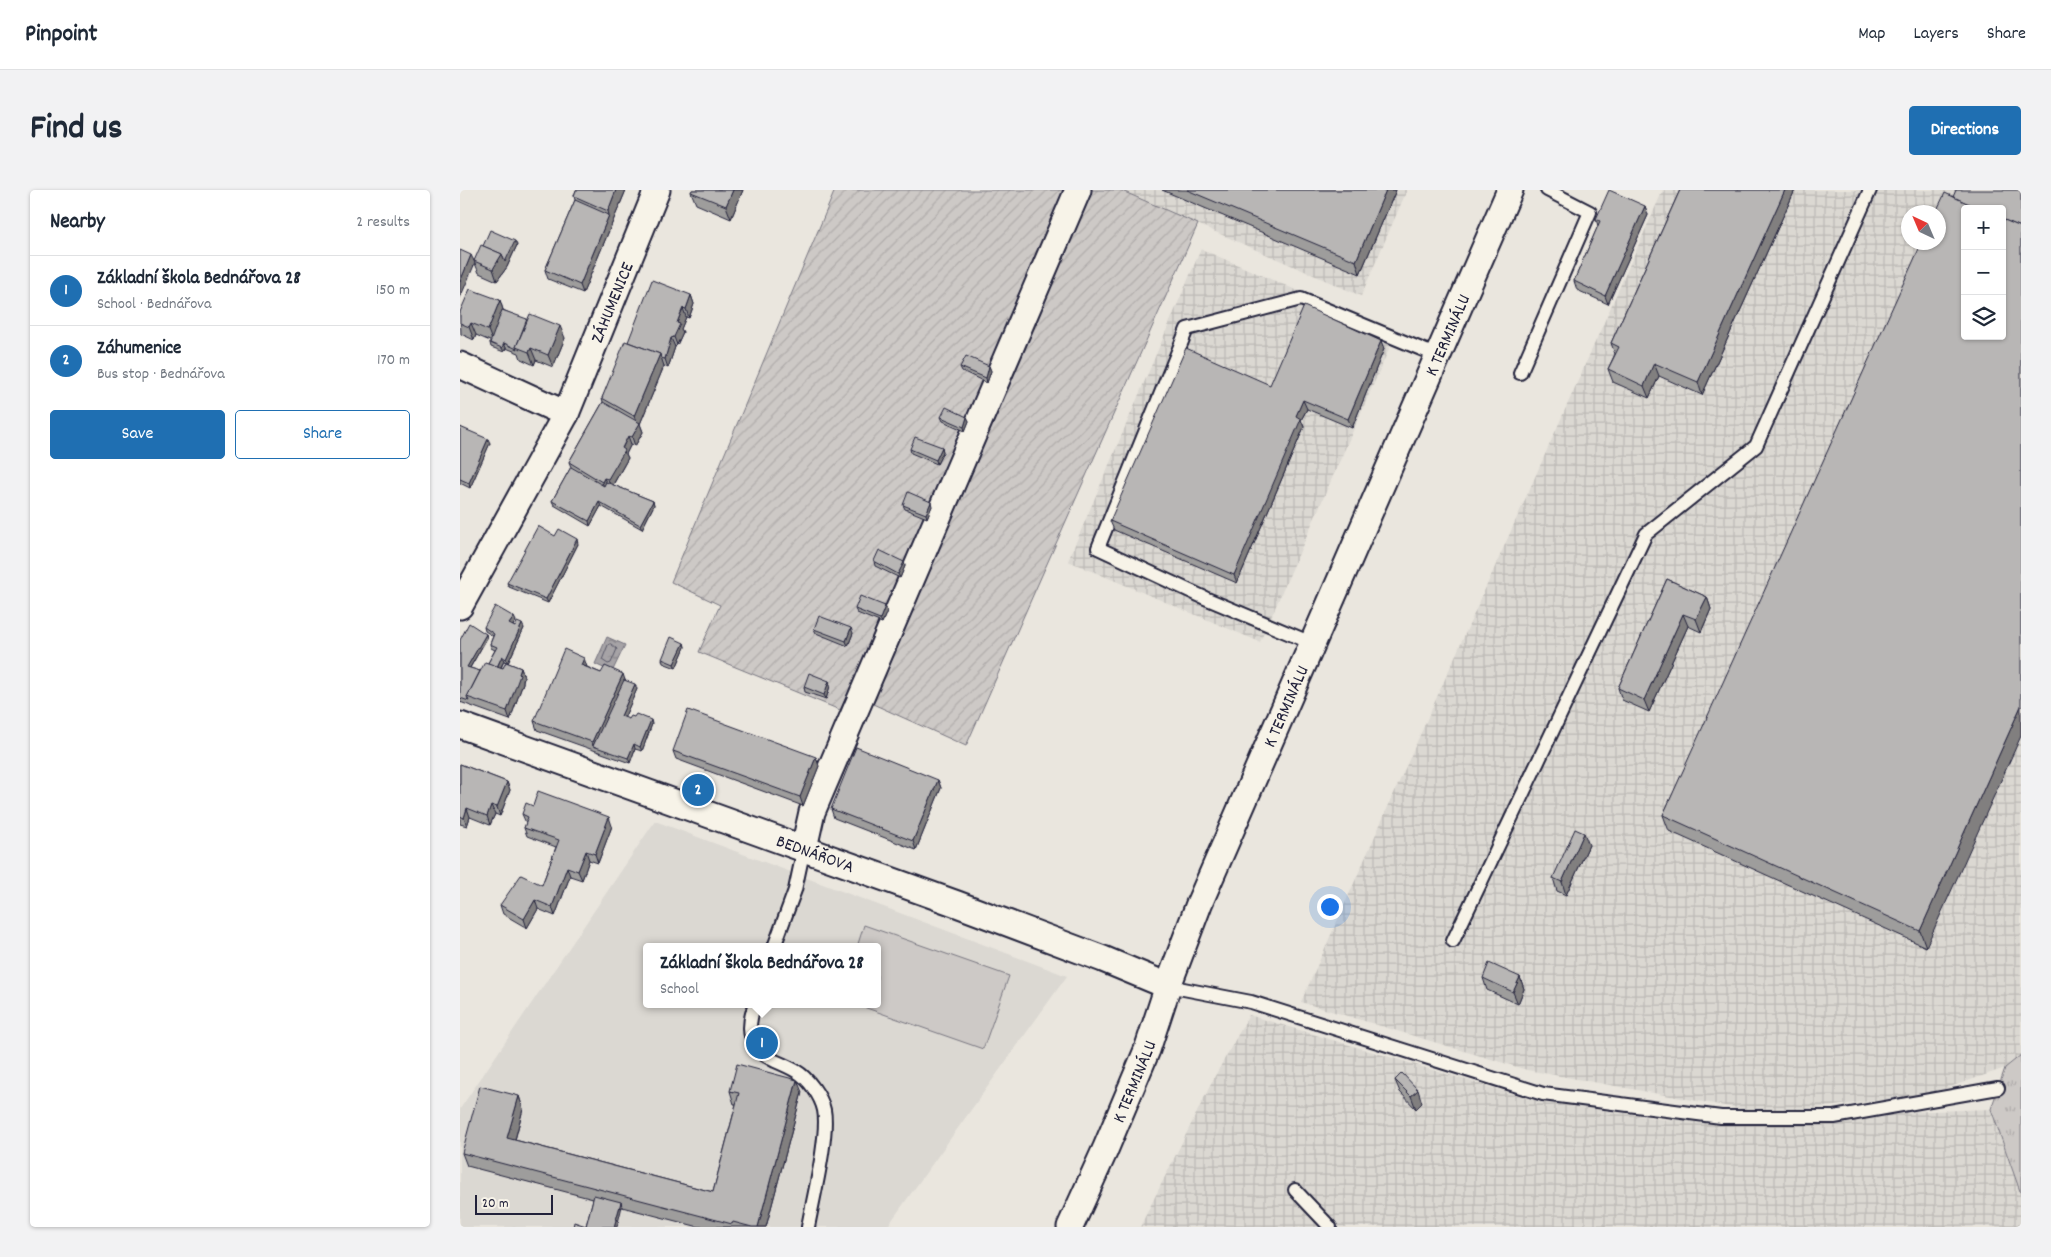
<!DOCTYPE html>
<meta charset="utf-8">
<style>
body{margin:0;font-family:Dekko,sans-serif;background:#f2f2f3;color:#1f2937}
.controls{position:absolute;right:15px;top:15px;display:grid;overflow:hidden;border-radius:5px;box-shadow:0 1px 4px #0004}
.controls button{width:45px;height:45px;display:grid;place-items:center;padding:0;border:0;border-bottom:1px solid #e0e1e3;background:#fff;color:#1f2937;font:25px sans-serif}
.compass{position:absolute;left:1441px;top:15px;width:45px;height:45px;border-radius:50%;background:#fff;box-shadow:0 1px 4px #0004;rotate:316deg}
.scale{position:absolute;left:15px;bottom:12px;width:78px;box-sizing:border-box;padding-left:5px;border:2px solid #22223b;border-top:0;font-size:14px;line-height:18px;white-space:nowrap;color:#22223b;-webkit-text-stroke:4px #f7f3e8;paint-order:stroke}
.you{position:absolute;left:869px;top:716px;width:18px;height:18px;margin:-12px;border:4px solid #fff;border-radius:50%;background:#1a73e8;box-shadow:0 0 0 8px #1a73e833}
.badge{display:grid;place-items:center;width:32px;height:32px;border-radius:50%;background:#1f6fb2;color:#fff;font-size:16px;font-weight:700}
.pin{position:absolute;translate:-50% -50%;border:2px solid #fff;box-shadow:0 1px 5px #0006}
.popup{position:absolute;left:183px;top:753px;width:238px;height:65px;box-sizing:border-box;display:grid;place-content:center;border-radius:5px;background:#fff;filter:drop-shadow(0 1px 4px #0005);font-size:16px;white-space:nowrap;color:#747a83}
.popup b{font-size:19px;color:#1f2937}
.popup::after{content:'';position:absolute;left:50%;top:100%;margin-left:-10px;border:10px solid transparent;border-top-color:#fff}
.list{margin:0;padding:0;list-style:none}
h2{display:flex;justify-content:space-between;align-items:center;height:65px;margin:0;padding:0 20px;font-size:21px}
h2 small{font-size:16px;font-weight:400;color:#747a83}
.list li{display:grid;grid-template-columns:32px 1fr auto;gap:15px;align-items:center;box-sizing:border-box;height:70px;padding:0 20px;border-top:1px solid #e0e1e3}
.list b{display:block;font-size:19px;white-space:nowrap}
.list p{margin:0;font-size:16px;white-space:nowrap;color:#747a83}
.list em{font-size:16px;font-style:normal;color:#747a83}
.actions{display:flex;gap:10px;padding:15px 20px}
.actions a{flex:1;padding:11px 0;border:1px solid #1f6fb2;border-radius:5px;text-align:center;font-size:18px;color:#1f6fb2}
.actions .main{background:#1f6fb2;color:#fff}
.icon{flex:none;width:28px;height:28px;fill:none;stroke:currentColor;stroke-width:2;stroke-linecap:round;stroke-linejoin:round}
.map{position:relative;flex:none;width:1561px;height:1037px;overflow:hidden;border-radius:5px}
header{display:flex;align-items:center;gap:30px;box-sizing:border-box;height:70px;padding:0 25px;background:#fff;border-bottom:1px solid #e0e1e3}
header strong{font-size:24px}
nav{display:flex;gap:28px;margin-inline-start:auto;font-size:18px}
.intro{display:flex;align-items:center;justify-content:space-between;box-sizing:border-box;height:120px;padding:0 30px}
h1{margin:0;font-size:35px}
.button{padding:12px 22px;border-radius:5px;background:#1f6fb2;color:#fff;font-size:18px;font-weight:700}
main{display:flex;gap:30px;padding:0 30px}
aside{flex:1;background:#fff;border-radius:5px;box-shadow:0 1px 4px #0004}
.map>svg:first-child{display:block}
</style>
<header>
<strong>Pinpoint</strong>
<nav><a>Map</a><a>Layers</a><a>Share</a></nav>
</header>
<div class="intro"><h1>Find us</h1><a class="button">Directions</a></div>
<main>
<aside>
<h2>Nearby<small>2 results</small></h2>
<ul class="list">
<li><span class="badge">1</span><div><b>Základní škola Bednářova 28</b><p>School · Bednářova</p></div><em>150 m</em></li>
<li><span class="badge">2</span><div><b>Záhumenice</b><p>Bus stop · Bednářova</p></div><em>170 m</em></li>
</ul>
<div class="actions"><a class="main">Save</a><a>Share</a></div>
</aside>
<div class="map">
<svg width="1561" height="1037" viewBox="0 0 1561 1037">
<defs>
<pattern id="industrial-grid" width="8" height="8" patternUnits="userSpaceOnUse" patternTransform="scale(1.25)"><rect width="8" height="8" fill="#dbd8d2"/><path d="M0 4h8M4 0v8" fill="none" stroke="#bcb9b5"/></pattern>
<pattern id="grass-tufts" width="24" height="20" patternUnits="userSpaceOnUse" patternTransform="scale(1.25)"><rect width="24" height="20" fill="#cdc9c6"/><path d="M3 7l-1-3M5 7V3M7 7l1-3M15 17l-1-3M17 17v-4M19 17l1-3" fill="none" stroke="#b0acab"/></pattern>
<pattern id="garden-furrows" width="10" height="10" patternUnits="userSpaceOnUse" patternTransform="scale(1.25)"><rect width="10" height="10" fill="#cdc9c6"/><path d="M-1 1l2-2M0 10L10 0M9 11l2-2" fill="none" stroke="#b0acab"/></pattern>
<pattern id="water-ripples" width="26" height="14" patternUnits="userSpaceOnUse" patternTransform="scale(1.25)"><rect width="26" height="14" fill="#a6a3a6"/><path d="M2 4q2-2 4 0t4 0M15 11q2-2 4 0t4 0" fill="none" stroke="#878488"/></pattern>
</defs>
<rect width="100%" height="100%" fill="#eae6de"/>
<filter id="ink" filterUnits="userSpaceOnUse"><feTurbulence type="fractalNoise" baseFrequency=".02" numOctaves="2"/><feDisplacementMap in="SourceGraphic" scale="10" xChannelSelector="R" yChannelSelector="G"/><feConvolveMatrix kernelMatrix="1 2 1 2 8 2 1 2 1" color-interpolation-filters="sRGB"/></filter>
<g filter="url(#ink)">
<path fill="#dbd8d2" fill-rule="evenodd" d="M195,631L607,786L427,1037H0V919ZM187,757H417V814H187Z"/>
<g fill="url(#industrial-grid)" fill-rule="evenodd">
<polygon points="660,0 947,0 901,106"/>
<path d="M1203,0H1561V865L1545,878L1470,904L1309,924L1067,880L841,812ZM1505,19H1542V146H1505ZM1448,22H1478V52H1448Z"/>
<polygon points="741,59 936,143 800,452 608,371"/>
<polygon points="789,825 1070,909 1209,930 1531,919 1561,1004 1561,1037 680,1037 755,886"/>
</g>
<polygon fill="url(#grass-tufts)" stroke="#787680" points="1561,865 1561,1004 1531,919 1545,878"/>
<g fill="url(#garden-furrows)" stroke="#787680">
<polygon points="375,0 612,0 432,415 380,520 239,462 260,415 211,392"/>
<polygon points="631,0 660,0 738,34 506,556 413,514 446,430"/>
</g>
<polygon fill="#cdc9c6" stroke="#787680" points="404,735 549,786 523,859 395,814 417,814 417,757 397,757"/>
<polygon fill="url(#water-ripples)" stroke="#716f7b" points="147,447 165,455 152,482 135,474"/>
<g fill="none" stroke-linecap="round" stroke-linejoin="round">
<polygon stroke="#575666" stroke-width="1" points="151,454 157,459 151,473 148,474 142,470 148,455"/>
<g stroke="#22223b" stroke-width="16">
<g id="lane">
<polyline points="1060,183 1130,22 1087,0"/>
<polyline points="854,454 745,408 638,358 727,139 841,109 978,166"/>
<polyline points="993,751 1186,344 1296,256 1410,0"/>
<polyline points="314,757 335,700 344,658"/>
<polyline points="708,796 791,812 1083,904 1261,927 1374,927 1538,898"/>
<path d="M295,814C285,841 289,858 315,871C322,874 329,877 336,881C348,888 361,906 364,920C369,945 353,1009 348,1037"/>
<polyline points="835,1000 870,1037"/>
</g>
</g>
<g stroke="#22223b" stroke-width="29">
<g id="street">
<polyline points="0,175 106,224"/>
<path id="s1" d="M0,416L106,224L197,0"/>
<path id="s2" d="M0,535L497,714L643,769L708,796"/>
<polyline points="344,658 352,622 618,0"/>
<path id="s3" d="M610,1037L645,960L687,860L708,796L739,714L1050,0"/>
</g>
</g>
<use href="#lane" stroke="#f7f3e8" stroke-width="12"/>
<use href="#street" stroke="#f7f3e8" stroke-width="25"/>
</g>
<g fill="#9e9d9c" stroke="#22223b" fill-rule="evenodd">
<polygon points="116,0 166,0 123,103 88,89 85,80 115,10 114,6"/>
<polygon points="232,0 283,0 271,29 236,14 231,2"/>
<polygon points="702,0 936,0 900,84"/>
<polygon points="1220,0 1335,0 1242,205 1199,186 1189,208 1153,192 1148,179 1155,164 1151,153"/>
<polygon points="1493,7 1466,757 1209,641 1203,625"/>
<polygon points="1185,16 1188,25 1148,114 1117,100 1114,91 1138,36 1136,29"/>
<polygon points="57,55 47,77 37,91 19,83 14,71 23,56"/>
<polygon points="231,105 234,114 229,128 226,127 223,134 221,139 223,142 217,155 215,157 208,178 204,176 180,234 183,242 175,256 171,254 166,264 168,268 153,295 193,311 194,315 182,339 141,316 130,336 94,315 92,311 111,277 109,272 143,212 142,208 168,152"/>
<polygon points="40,110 43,120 105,148 93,177 76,170 74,175 61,169 59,163 46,158 44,162 31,157 30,153 30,151 16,145 14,150 1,144 0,122"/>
<polygon points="921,151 924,159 892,238 847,219 841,230 844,237 777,393 654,340 650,331"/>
<polygon points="529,176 531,181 527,193 502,181 500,177"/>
<polygon points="481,227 507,227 509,231 505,241 483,231"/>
<polygon points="0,237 30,253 10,298 0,293"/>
<polygon points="482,257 483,262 477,274 451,263 450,259"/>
<polygon points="443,315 472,316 467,328 445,319"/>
<polygon points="118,354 88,413 49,397 47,393"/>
<polygon points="414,371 444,372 445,376 440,388 415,376"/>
<polygon points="1207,389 1247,407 1251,419 1241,442 1228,436 1189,522 1162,510 1158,498"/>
<polygon points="425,416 427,421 422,433 397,423 395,419"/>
<path d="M56,431L53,436L55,437L64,438L48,473L61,478L64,487L63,491V493L50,530L0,512V450L26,444L27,448L10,478L20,481L28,473L35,460L31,458L30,454L33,446L25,441L24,437ZM44,471L47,472L43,478H41Z"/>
<polygon points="354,439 393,443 388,456 356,443"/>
<polygon points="224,453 225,457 216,478 203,473 202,469"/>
<polygon points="127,477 141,483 165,490 177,499 164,528 169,529 192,534 182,561 175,559 170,573 77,540 74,531"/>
<polygon points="369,491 370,496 366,509 345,502 344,497"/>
<polygon points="213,561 359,576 343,616 216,569"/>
<polygon points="0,574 47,592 50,600 40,626 35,624 30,635 10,627 7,636 0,634"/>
<polygon points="478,590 481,598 456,660 374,628 371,619"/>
<polygon points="73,616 152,636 138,673 129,670 122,690 110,686 95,726 78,719 67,738 43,724 40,715 82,695 96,657 67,646 64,638 66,633 62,624"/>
<polygon points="1129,655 1106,705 1097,701 1093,688"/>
<polygon points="1060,787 1064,799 1058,814 1027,800 1023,788"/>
<polygon points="935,890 962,913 956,919 940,902"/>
<polygon points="270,901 342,902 306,1037 239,1037 162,1017 126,1036 133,1009 7,976 2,963 59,906 63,919 55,950 253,1002 276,914 274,914"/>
</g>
<g fill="#817f7f" stroke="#22223b">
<polygon points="156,0 166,0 123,103 120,95 149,25 148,21"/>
<polygon points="273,0 283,0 271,29 266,16"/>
<polygon points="926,0 936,0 900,84 896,71"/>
<polygon points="1325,0 1335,0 1242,205 1238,192"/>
<polygon points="1185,16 1188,25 1148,114 1145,106"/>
<polygon points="55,51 57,55 47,77 37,91 33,79 42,64"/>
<polygon points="11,65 15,73 0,108 0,92"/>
<polygon points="231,105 234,114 229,128 226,119"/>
<polygon points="40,110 44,123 33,153 28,140"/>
<polygon points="223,118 226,127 221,139 223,142 217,155 214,147 217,133"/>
<polygon points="11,133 16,145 14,150 9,137"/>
<polygon points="100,136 105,148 93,177 88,165"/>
<polygon points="211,148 215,157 208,178 205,169"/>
<polygon points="921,151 924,159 892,238 888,229"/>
<polygon points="44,153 46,158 44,162 42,158"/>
<polygon points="71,158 76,170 74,175 69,162"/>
<polygon points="200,164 204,176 180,234 183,242 175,256 172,247 178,236 174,226"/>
<polygon points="1194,173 1199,186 1189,208 1184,196"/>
<polygon points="529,176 531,181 527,193 526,188"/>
<polygon points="843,210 847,219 841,230 844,237 777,393 774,385 836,226"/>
<polygon points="507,227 509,231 505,241 504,237"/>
<polygon points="168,246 171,254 166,264 168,268 151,298 148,289"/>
<polygon points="28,249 30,253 10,298 9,293"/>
<polygon points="482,257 483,262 477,274 476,270"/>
<polygon points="144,288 148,296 145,300 142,292"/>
<polygon points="193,311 194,315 182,339 180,335"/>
<polygon points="139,312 141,316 130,336 129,331"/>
<polygon points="471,312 472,316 467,328 466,324"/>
<polygon points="117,349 118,354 88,413 86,409"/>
<polygon points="444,372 445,376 440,388 438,384"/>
<polygon points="1247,407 1251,419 1241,442 1236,429"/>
<polygon points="425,416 427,421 422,433 420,429"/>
<polygon points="1223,424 1228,436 1189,522 1184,510"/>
<polygon points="54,427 56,431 51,438 49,434"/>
<polygon points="62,434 64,438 48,473 46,469"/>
<polygon points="391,438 393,443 388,456 386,451"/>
<polygon points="26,444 27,448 8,481 7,477"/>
<polygon points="224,453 225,457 216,478 214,474"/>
<polygon points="42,466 44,471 37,484 36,480"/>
<polygon points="124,468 127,477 121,475"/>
<polygon points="61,478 64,487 63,491 63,493 50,530 47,521"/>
<polygon points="163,484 166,493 133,556 132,552"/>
<polygon points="369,491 370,496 366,509 364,505"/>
<polygon points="175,494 177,499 163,531 161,526"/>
<polygon points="1561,516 1561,546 1466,757 1460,741"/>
<polygon points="191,530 192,534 182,561 180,557"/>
<polygon points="174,554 175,559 170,573 168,568"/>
<polygon points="356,567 359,576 343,616 340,607"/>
<polygon points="478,590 481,598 456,660 453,651"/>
<polygon points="47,592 50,600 40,626 37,617"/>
<polygon points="31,615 35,624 30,635 27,626"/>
<polygon points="7,618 10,627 7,636 4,628"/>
<polygon points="149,627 152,636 138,673 135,664"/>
<polygon points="1124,643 1129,655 1106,705 1102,692"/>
<polygon points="126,661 129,670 122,690 118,681"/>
<polygon points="107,677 110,686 95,726 92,717"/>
<polygon points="75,710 78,719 67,738 64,729"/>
<polygon points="1060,787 1064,799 1058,814 1053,802"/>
<polygon points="337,890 342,902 306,1037 298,1037"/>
<polygon points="958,900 962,913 956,919 951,906"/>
<polygon points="59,906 63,919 52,961 47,948"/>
<polygon points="161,1012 162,1016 157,1037 154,1037"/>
</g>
<g fill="#b8b6b5" stroke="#22223b">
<polygon points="116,0 156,0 148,21 114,6"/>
<polygon points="232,0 273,0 266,16 231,2"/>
<polygon points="727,0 926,0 896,71"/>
<polygon points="1149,0 1185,16 1145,106 1114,91 1140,31 1136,29"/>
<polygon points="1220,0 1325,0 1238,192 1194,173 1184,196 1148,179 1159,157 1151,153"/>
<polygon points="1496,0 1561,0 1561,37 1542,29 1542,19 1520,19 1493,7"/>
<polygon points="1485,3 1520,19 1505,19 1505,146 1542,146 1542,29 1561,37 1561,516 1460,741 1203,625 1462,52 1478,52 1478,22 1476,22"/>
<polygon points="115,10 149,25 120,95 85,80"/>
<polygon points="30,40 55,51 45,72 42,64 23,56"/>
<polygon points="21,55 42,64 33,79 14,71"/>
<polygon points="0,60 11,65 0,92"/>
<polygon points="192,90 231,105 226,119 223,118 220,125 217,133 220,134 214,147 211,148 205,169 201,168 200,164 168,152"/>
<polygon points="10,99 40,110 28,140 11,133 9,137 0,133 0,122"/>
<polygon points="844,116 921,151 888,229 843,210 836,226 841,229 774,385 650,331 726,158 810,195"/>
<polygon points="42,120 67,129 56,157 57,159 44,153 42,158 30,153"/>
<polygon points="70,124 100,136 88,165 71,158 69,162 56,157"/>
<polygon points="165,151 200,164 174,226 142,208"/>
<polygon points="506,166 529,176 526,188 500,177"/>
<polygon points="143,212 180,233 172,247 168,246 162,258 165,260 148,289 144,288 142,292 109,272"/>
<polygon points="486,217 507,227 504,237 481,227"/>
<polygon points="0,237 28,249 9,293 0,289"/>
<polygon points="455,247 482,257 476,270 450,259"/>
<polygon points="111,277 144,296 146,292 193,311 180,335 139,312 129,331 92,311"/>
<polygon points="448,302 471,312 466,324 443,315"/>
<polygon points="78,336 95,346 99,339 117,349 86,409 47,393"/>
<polygon points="419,360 444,372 438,384 414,371"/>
<polygon points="1207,389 1247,407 1236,429 1223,424 1184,510 1158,498"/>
<polygon points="400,406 425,416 420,429 395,419"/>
<polygon points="35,416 54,427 49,434 55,437 57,432 62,434 46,469 42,466 37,477 28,473 37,457 30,454 34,444 24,437"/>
<polygon points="359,426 391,438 386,451 354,439"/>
<polygon points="9,433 26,444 7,477 20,481 7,507 9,511 0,508 0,450"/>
<polygon points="211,447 224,453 214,474 202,469"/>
<polygon points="104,459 124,468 121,475 141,483 145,476 163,484 132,552 74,531"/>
<polygon points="25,472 43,478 46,472 61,478 59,484 60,485 47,521 7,507"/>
<polygon points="349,483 369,491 364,505 344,497"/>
<polygon points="164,490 175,494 161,526 169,529 171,526 174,527 176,524 191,530 180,557 174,554 168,568 133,556"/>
<polygon points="228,520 356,567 340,607 213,561"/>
<polygon points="396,557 478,590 453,651 371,619"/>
<polygon points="0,574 47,592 37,617 31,615 27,626 7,618 4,628 0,626"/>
<polygon points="78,601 149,627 135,664 126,661 118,681 107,677 92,717 75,710 64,729 40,715 61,685 82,695 99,650 64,638 68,627 62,624 66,613 73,616"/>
<polygon points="1115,639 1124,643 1102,692 1093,688"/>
<polygon points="1029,773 1060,787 1053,802 1023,788"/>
<polygon points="277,874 337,890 298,1037 292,1037 273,1032 272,1034 2,963 20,896 59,906 47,948 253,1002 279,903 270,901"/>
<polygon points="942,883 958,900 951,906 935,890"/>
<polygon points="134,1005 161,1012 154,1037 113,1037 114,1032 126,1036"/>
</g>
</g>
<g text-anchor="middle" stroke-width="5" stroke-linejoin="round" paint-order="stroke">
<g font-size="18" fill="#22223b" stroke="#f7f3e8">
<text dy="6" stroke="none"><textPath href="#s1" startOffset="340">ZÁHUMENICE</textPath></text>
<text dy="6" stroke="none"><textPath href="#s3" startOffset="969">K TERMINÁLU</textPath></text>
<text dy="6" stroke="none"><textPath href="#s3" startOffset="564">K TERMINÁLU</textPath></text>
<text dy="6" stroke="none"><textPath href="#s2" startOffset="378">BEDNÁŘOVA</textPath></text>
<text dy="6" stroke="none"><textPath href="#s3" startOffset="159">K TERMINÁLU</textPath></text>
</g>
</g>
</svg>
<div class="controls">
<button>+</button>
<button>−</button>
<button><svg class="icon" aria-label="layers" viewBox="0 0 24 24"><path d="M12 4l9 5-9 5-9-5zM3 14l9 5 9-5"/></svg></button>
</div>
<svg class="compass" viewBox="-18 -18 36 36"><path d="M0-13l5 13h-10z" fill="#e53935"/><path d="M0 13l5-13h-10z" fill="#747a83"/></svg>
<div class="scale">20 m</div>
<div class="you"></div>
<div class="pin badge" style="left:302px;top:853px">1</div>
<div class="popup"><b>Základní škola Bednářova 28</b>School</div>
<div class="pin badge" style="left:238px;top:600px">2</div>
</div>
</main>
